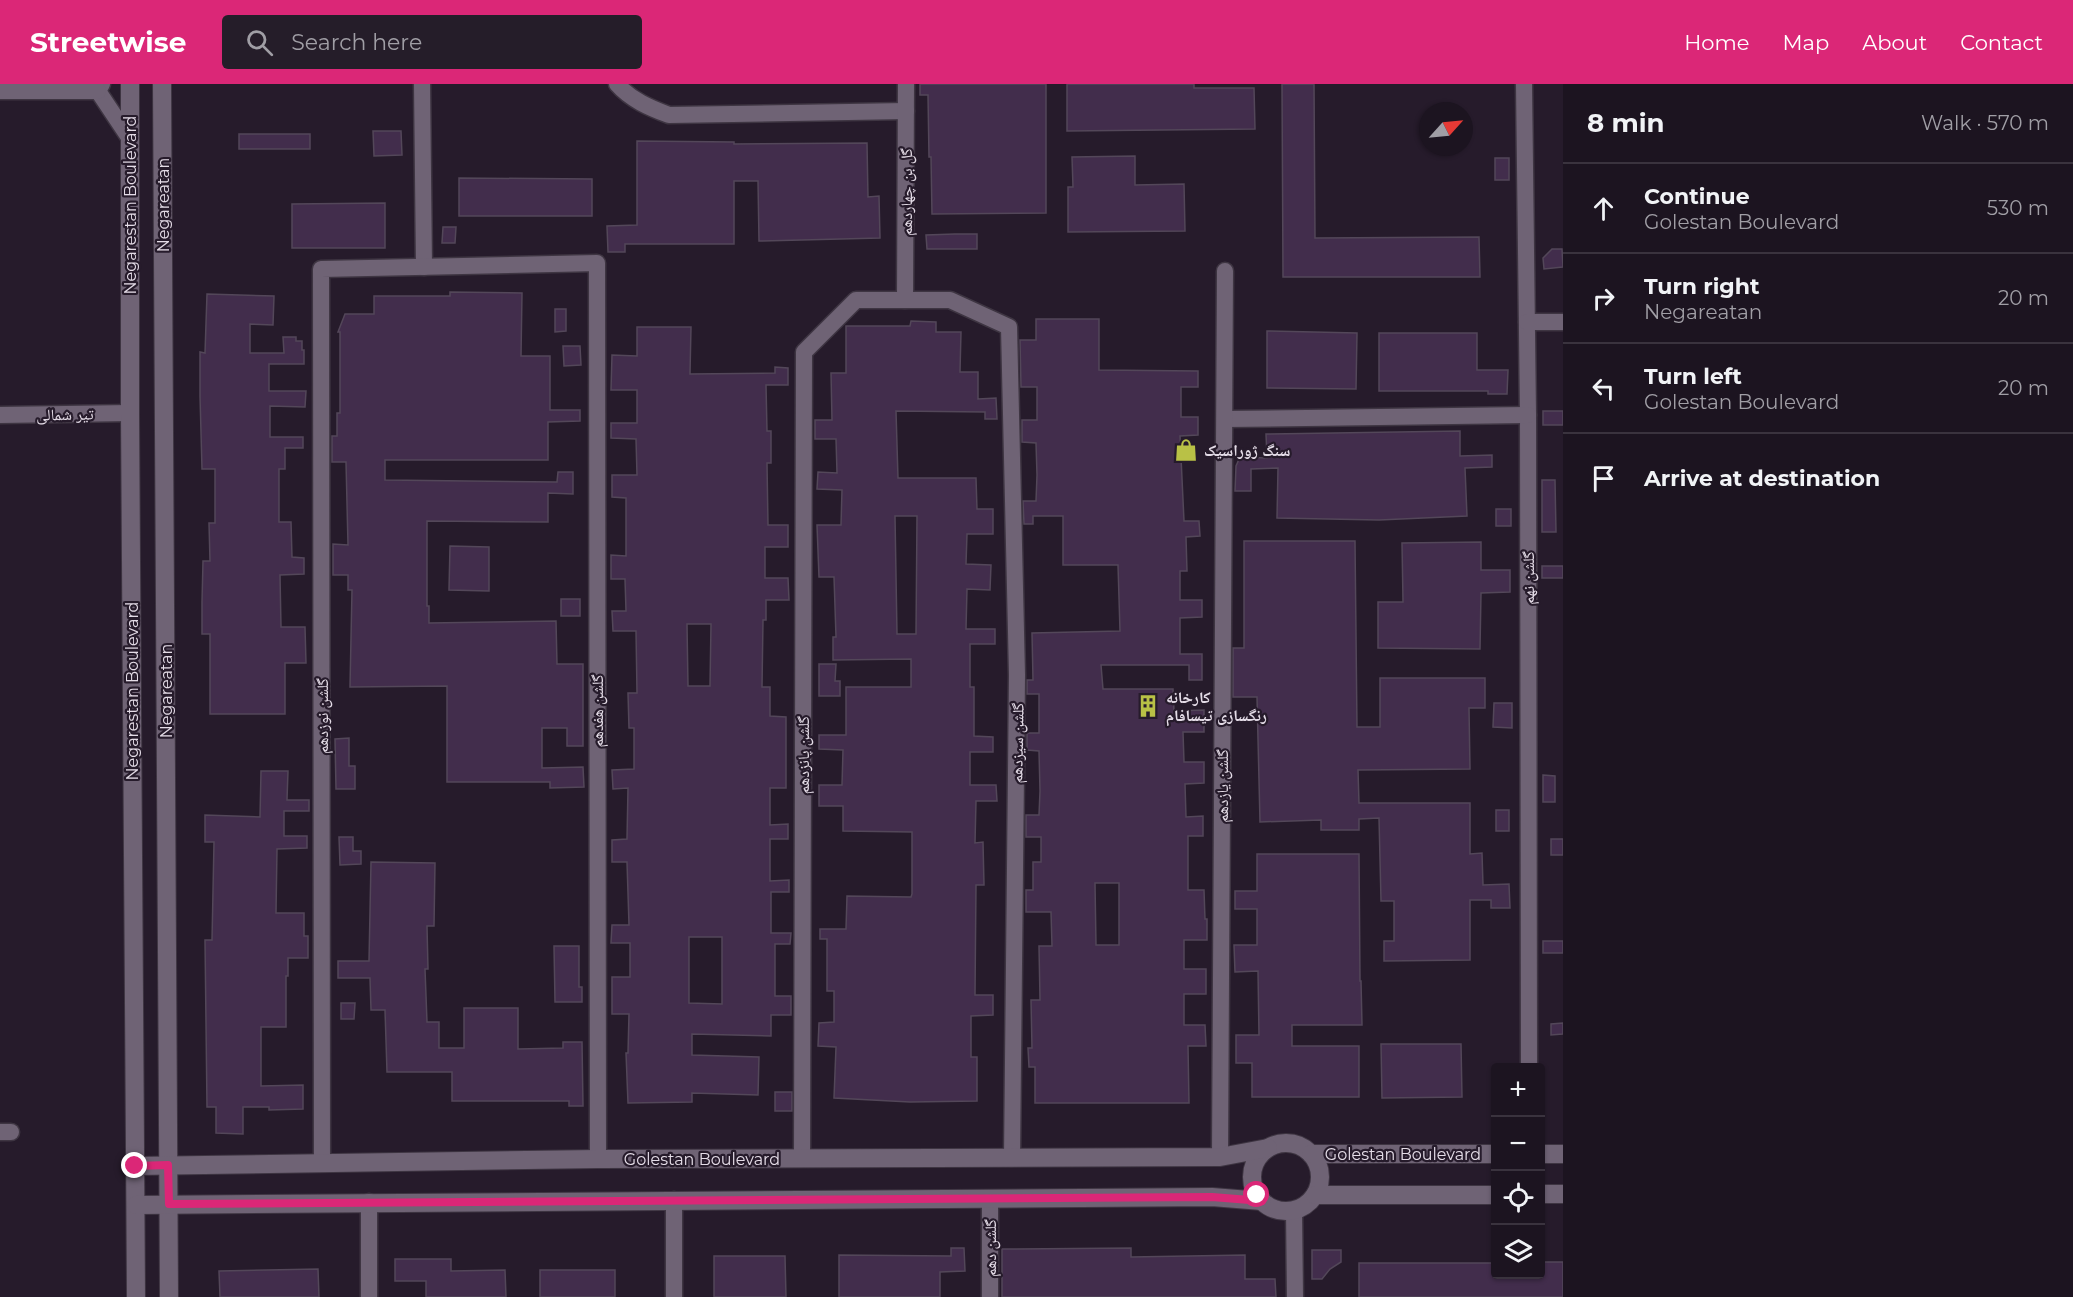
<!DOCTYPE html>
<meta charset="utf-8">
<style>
body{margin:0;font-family:Montserrat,"Noto Naskh Arabic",sans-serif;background:#251d29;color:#f1f3f6}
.controls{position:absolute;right:18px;bottom:18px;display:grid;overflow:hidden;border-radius:6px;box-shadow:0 2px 4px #0004}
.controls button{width:54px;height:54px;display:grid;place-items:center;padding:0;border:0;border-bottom:2px solid #3a333e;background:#1c1420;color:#f1f3f6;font:30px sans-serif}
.compass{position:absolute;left:1419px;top:18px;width:54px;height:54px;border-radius:50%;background:#1c1420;box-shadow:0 2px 4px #0004;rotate:63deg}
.stop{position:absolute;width:18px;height:18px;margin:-14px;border:4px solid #db2777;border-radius:50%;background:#fff}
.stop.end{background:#db2777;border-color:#fff;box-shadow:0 2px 6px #0008}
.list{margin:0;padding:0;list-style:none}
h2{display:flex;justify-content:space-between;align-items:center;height:78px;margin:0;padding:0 24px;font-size:26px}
h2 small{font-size:20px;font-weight:400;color:#a09ea5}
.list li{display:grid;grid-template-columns:39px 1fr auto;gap:18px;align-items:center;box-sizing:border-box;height:90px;padding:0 24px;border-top:2px solid #3a333e}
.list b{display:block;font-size:22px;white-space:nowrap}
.list p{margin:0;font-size:20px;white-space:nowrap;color:#a09ea5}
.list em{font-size:20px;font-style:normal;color:#a09ea5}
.icon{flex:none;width:33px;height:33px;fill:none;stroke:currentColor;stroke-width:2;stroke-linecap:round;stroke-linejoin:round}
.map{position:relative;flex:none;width:1563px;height:1213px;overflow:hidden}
header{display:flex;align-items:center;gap:36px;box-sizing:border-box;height:84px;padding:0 30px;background:#db2777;color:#fff}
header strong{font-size:28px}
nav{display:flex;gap:33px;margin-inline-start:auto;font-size:21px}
.search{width:420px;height:54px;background:#251d29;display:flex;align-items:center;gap:15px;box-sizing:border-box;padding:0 21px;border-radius:6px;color:#a09ea5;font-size:22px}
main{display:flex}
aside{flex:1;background:#1c1420}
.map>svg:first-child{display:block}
</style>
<header>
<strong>Streetwise</strong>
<div class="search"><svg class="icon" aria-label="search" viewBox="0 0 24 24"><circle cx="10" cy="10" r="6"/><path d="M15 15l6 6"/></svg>Search here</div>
<nav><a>Home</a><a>Map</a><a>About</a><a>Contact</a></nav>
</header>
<main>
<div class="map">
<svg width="1563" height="1213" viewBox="0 0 1563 1213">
<rect width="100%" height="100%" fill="#261b2b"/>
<g fill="#422d4c" stroke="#534759" stroke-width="1.5" fill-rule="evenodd">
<polygon points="920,0 1046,0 1046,129 932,130 931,73 929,73 928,11 920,11"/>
<polygon points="1067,0 1194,0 1194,4 1254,4 1255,45 1067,47"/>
<polygon points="1282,0 1314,0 1315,154 1479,153 1480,193 1283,193"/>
<polygon points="373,47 401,47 402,71 374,72"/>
<rect x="239" y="50" width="71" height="15"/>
<polygon points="637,57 734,58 734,60 867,59 868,113 879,112 880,154 759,157 758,97 734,97 734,160 625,160 625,168 608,168 607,142 637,141"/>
<polygon points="1135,72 1135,101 1184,100 1185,147 1068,148 1068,103 1073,103 1072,73"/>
<rect x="1495" y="74" width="14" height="22"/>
<polygon points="459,94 592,95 592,132 459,132"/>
<polygon points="385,119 385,164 292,164 292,120"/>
<polygon points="443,143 456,143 455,159 442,159"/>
<polygon points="955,150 977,150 977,165 927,165 926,151"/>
<polygon points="1552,165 1562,165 1563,183 1544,185 1543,174"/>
<polygon points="450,208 522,209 521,272 550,272 550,326 580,326 580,337 548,338 548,376 385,376 385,396 557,398 558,388 573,388 573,410 548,409 548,438 427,437 427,522 429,522 429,539 556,537 557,580 583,580 583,662 567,662 567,644 542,644 542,684 583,683 584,703 550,704 550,698 447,698 447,602 350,603 352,506 348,506 348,491 333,491 333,460 348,461 346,378 332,378 332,352 337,352 337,329 340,329 340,248 338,248 345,230 374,230 374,212 450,212"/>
<polygon points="207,210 274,212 273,241 250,240 250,269 284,269 283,253 296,253 296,257 302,257 302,266 304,266 304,280 269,280 269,307 306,307 305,323 270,322 270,353 303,353 303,364 285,364 285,385 279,385 279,438 291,438 292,473 304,474 304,490 280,491 281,543 305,543 306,579 285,579 285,630 210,630 210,550 202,550 202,518 203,477 210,477 209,439 215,439 215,385 202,385 200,312 200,268 205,269"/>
<polygon points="555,225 566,225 566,247 555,248"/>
<path d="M1036,235H1099V286L1198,287V303H1181V333H1198V351L1180,352L1184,437H1199L1200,452L1186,453L1187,487H1180V516H1202V533L1180,534V570H1202V596H1189V581H1101L1103,605H1173L1174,627L1204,626V648H1183L1184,678H1204V699L1185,700L1186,733L1203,732V752H1188V806H1204L1205,835H1207V856H1184V885H1206V910H1184V941H1205L1206,962H1188L1189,1019H1035V983H1029L1028,964H1032L1031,916H1040L1039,862H1052L1051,828H1026V806H1033V778H1041V753H1026V731H1039L1040,707L1039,667L1027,666V649H1039V610H1027V596H1033L1032,549L1120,547L1118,481H1063V432H1033V440H1024L1023,417H1036L1037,391L1036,359L1022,358V336H1037V303H1021L1020,256H1036ZM1095,799H1119V861H1096Z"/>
<path d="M911,237L936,238V248H961L960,288H978V315L996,314L997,335H985V328L896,327L898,394H976L977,425H993V450H967L966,480L991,481L990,506L967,505L966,545H995V560H970V603H974V652L993,653V668H970V701H996L997,717H976L975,759L983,758L984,801H976L975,911H993V931L971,932V973H977V1017L910,1018L834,1014L836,963L818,962L819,939L834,938V907H827V855H820V845H846L847,812L911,813L912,810V748L843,747V722H819V701H842L843,666L819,665V651H846V603H911V575L833,576V553H836L834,493H819L817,441H841L842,406L817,405L818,388L837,389L836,355H815V336H832L831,289H846V242H910ZM895,432H917L916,550H897Z"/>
<path d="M637,243H691L690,290L775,289V283L788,284V301H766L767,347H771V379H767L768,441H788V463H765V494H788L789,516H766V536H763L762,603H770V632L786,633V704H770V741L788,740V755H770V797L789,796V808H771V849H791L790,860H775V912H791V931H771V952L692,950V971L759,973L758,1011L692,1009V1018L628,1019L626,969H628L629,930H612V893H630V859H611L612,841H629L627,778H612V756L627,755L628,704L613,705L612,686L634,685V644H629L628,609H637L636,547H613L612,527H626L625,495H611V471L626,472V414L612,413V391H637L636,355L611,354V339H637V306H611L612,271L637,272ZM687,540H711L710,602H688ZM689,853H722V920L689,919Z"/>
<polygon points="1267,247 1357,249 1356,305 1267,304"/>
<polygon points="1379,249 1477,249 1477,286 1508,286 1507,310 1488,310 1488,307 1379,307"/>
<polygon points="563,262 580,262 581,281 564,282"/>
<rect x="1543" y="327" width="20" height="14"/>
<polygon points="1460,347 1460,372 1492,371 1492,383 1465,384 1467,432 1379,436 1277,434 1278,384 1251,385 1251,407 1235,407 1236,382 1240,373 1267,374 1266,350"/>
<polygon points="1542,396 1555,396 1556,448 1542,448"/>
<rect x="1496" y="425" width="15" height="17"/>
<polygon points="1244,457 1355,457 1357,643 1380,643 1380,594 1485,594 1485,624 1469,624 1470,685 1358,686 1359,719 1470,719 1470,770 1482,769 1483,801 1509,800 1510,824 1491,824 1491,816 1470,816 1470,876 1384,877 1384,857 1394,857 1394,817 1381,817 1379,734 1359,735 1359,746 1321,746 1321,736 1260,738 1257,613 1233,613 1233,564 1244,564"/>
<polygon points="1481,458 1481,486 1510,486 1510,508 1481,509 1480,565 1378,564 1378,518 1403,518 1402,459"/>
<polygon points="450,462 489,463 489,507 449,506"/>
<rect x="1542" y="482" width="21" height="12"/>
<rect x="561" y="515" width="19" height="17"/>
<polygon points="819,580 836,580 835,597 840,597 840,612 819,612"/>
<polygon points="1494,619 1512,619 1512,644 1493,643"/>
<polygon points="349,654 349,682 355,682 355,705 336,705 335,655"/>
<polygon points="261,687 288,687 287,716 309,716 309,727 284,727 284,752 307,752 307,764 277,765 276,829 304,829 304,852 308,852 308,874 288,874 288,892 286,892 286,943 261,943 261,1002 303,1001 303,1025 269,1026 269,1023 243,1023 243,1050 216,1049 216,1023 207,1023 205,856 212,856 214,758 205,758 205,731 260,733"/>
<polygon points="1543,691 1555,692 1555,718 1543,718"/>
<rect x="1496" y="726" width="13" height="21"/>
<polygon points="339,753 353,753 353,767 361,767 361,780 340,781"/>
<rect x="1551" y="755" width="12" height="16"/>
<polygon points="1257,770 1359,770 1360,897 1361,897 1362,941 1292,941 1292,962 1359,962 1359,1013 1252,1013 1252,979 1236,979 1236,951 1259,951 1258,887 1235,888 1234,861 1257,861 1257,825 1235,825 1235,807 1257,807"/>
<polygon points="371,778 435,779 434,842 427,842 428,885 425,885 427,938 439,938 439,964 464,964 464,924 518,924 518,965 563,964 563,958 582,958 583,1022 569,1022 569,1017 452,1017 452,988 387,988 385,926 371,926 370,894 338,894 338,877 369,877"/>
<rect x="1543" y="857" width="20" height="12"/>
<polygon points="554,862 579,862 579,903 582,903 582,918 555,918"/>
<polygon points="341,919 355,919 354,935 341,935"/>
<polygon points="1563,939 1563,950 1551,951 1551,940"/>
<polygon points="1381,960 1461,960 1462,1013 1382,1014"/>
<rect x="775" y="1008" width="17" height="19"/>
<polygon points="951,1164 964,1164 965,1187 940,1188 940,1213 839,1213 839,1171 951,1172"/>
<polygon points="1131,1164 1131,1173 1245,1171 1245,1195 1275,1195 1276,1213 1002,1213 1002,1165"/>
<polygon points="1312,1166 1341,1166 1341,1178 1330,1185 1322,1195 1312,1195"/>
<polygon points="714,1172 785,1172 786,1213 714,1213"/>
<polygon points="395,1175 451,1175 451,1187 505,1186 506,1213 426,1213 426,1197 395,1197"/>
<polygon points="1540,1178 1563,1178 1563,1213 1359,1213 1359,1179 1496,1179 1496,1191 1540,1191"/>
<polygon points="318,1185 319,1213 220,1213 219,1187"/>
<rect x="540" y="1186" width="75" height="27"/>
</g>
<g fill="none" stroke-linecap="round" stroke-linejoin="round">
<g stroke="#3e3542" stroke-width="19">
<g id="minor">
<polyline points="102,0 98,7 130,55"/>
<polyline points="422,0 424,183"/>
<path d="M617,0C631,16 650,24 669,31L906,27"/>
<polyline points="1524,0 1528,331 1529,984"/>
<polyline points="0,7 98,7"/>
<polyline points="905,216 906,0"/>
<polyline points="1527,238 1563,238"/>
<polyline points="0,331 130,329"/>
<polyline points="1225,335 1528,331"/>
<polyline points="0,1048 11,1048"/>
<polyline points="1220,1073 1225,187"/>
<polyline points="802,1074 804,268 856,216 950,216 1009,243 1017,591 1012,1074"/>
<polyline points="322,1079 321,185 597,179 598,1075"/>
<polyline points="990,1115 990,1213"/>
<polyline points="674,1116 674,1213"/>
<polyline points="369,1118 369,1213"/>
<polyline points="1294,1126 1295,1213"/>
</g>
</g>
<g stroke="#3e3542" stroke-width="20">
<g id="tertiary">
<polyline points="130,0 130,329 136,1213"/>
<polyline points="162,0 169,1213"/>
<circle cx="1286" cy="1093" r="34"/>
<polyline points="1311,1070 1496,1070"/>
<polyline points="1540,1070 1563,1070"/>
<polyline points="135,1082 598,1075 1220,1073 1268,1064"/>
<polyline points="1540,1110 1563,1110"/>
<polyline points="1315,1111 1496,1111"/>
<polyline points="136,1121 1212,1113 1262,1117"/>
</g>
</g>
<use href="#minor" stroke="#6f6375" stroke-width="16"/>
<use href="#tertiary" stroke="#6f6375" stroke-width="18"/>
</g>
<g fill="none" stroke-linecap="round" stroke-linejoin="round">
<polyline stroke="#db2777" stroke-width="8" points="135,1082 168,1081 169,1120 1212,1113 1262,1117 1257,1111"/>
</g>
<defs>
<g id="shop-bare" transform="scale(1.8)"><path d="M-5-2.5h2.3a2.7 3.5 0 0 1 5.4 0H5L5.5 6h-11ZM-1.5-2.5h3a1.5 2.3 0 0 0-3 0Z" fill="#b9c146" stroke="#261b2b" stroke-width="2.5" paint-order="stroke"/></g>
<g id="building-bare" transform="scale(1.8)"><path d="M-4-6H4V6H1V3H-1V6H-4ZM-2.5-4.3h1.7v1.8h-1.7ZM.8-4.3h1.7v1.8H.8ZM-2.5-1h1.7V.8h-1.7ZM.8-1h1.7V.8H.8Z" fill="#b9c146" stroke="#261b2b" stroke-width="2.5" paint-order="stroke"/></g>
</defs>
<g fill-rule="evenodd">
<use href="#shop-bare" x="1186" y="366"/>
<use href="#building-bare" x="1148" y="622"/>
</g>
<g text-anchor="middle" stroke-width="4.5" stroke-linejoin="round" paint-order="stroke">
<g font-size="16" fill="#e4dce7" stroke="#261b2b">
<text transform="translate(906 108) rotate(-90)" y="6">گل بن چهاردهم</text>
<text transform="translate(130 121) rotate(-90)" y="6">Negarestan Boulevard</text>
<text transform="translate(163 121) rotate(-90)" y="6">Negareatan</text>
<text transform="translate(65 330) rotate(-1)" y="6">تیر شمالی</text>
<text transform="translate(1528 494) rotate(-90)" y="6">گلشن نهم</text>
<text transform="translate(132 607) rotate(-90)" y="6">Negarestan Boulevard</text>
<text transform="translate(166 607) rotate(-90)" y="6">Negareatan</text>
<text transform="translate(597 627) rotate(-90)" y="6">گلشن هفدهم</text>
<text transform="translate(322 632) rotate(-90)" y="6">گلشن نوزدهم</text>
<text transform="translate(1017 659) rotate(-89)" y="6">گلشن سیزدهم</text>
<text transform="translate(803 671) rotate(-90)" y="6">گلشن پانزدهم</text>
<text transform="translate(1222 702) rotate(-90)" y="6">گلشن یازدهم</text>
<text x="1403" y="1076">Golestan Boulevard</text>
<text x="702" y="1081">Golestan Boulevard</text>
<text transform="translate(990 1164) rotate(-90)" y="6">گلشن دهم</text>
</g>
<g font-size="16" font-weight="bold" fill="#e4dce7" stroke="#261b2b" text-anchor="start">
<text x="1204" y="372">سنگ ژوراسیک</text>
<text x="1166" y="619">کارخانه<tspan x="1166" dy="18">رنگسازی تیسافام</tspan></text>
</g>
</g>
</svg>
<div class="controls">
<button>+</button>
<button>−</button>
<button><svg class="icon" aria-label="locate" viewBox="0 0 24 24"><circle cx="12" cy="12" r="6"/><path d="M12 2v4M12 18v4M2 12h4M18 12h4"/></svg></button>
<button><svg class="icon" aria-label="layers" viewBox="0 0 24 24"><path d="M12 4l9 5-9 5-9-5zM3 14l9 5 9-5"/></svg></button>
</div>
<svg class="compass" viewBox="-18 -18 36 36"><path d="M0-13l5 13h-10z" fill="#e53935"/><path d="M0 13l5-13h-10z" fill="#a09ea5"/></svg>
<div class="stop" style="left:1257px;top:1111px"></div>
<div class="stop end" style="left:135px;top:1082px"></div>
</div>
<aside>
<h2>8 min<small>Walk · 570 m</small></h2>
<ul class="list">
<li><svg class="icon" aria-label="ahead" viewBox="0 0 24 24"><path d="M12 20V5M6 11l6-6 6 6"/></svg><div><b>Continue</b><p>Golestan Boulevard</p></div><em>530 m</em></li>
<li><svg class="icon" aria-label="right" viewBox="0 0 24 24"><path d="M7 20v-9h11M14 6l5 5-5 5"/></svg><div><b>Turn right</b><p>Negareatan</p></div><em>20 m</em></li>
<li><svg class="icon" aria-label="left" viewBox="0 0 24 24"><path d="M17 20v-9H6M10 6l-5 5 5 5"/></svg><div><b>Turn left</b><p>Golestan Boulevard</p></div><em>20 m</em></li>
<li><svg class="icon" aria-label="arrive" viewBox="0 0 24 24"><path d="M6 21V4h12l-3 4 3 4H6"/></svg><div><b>Arrive at destination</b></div></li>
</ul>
</aside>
</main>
